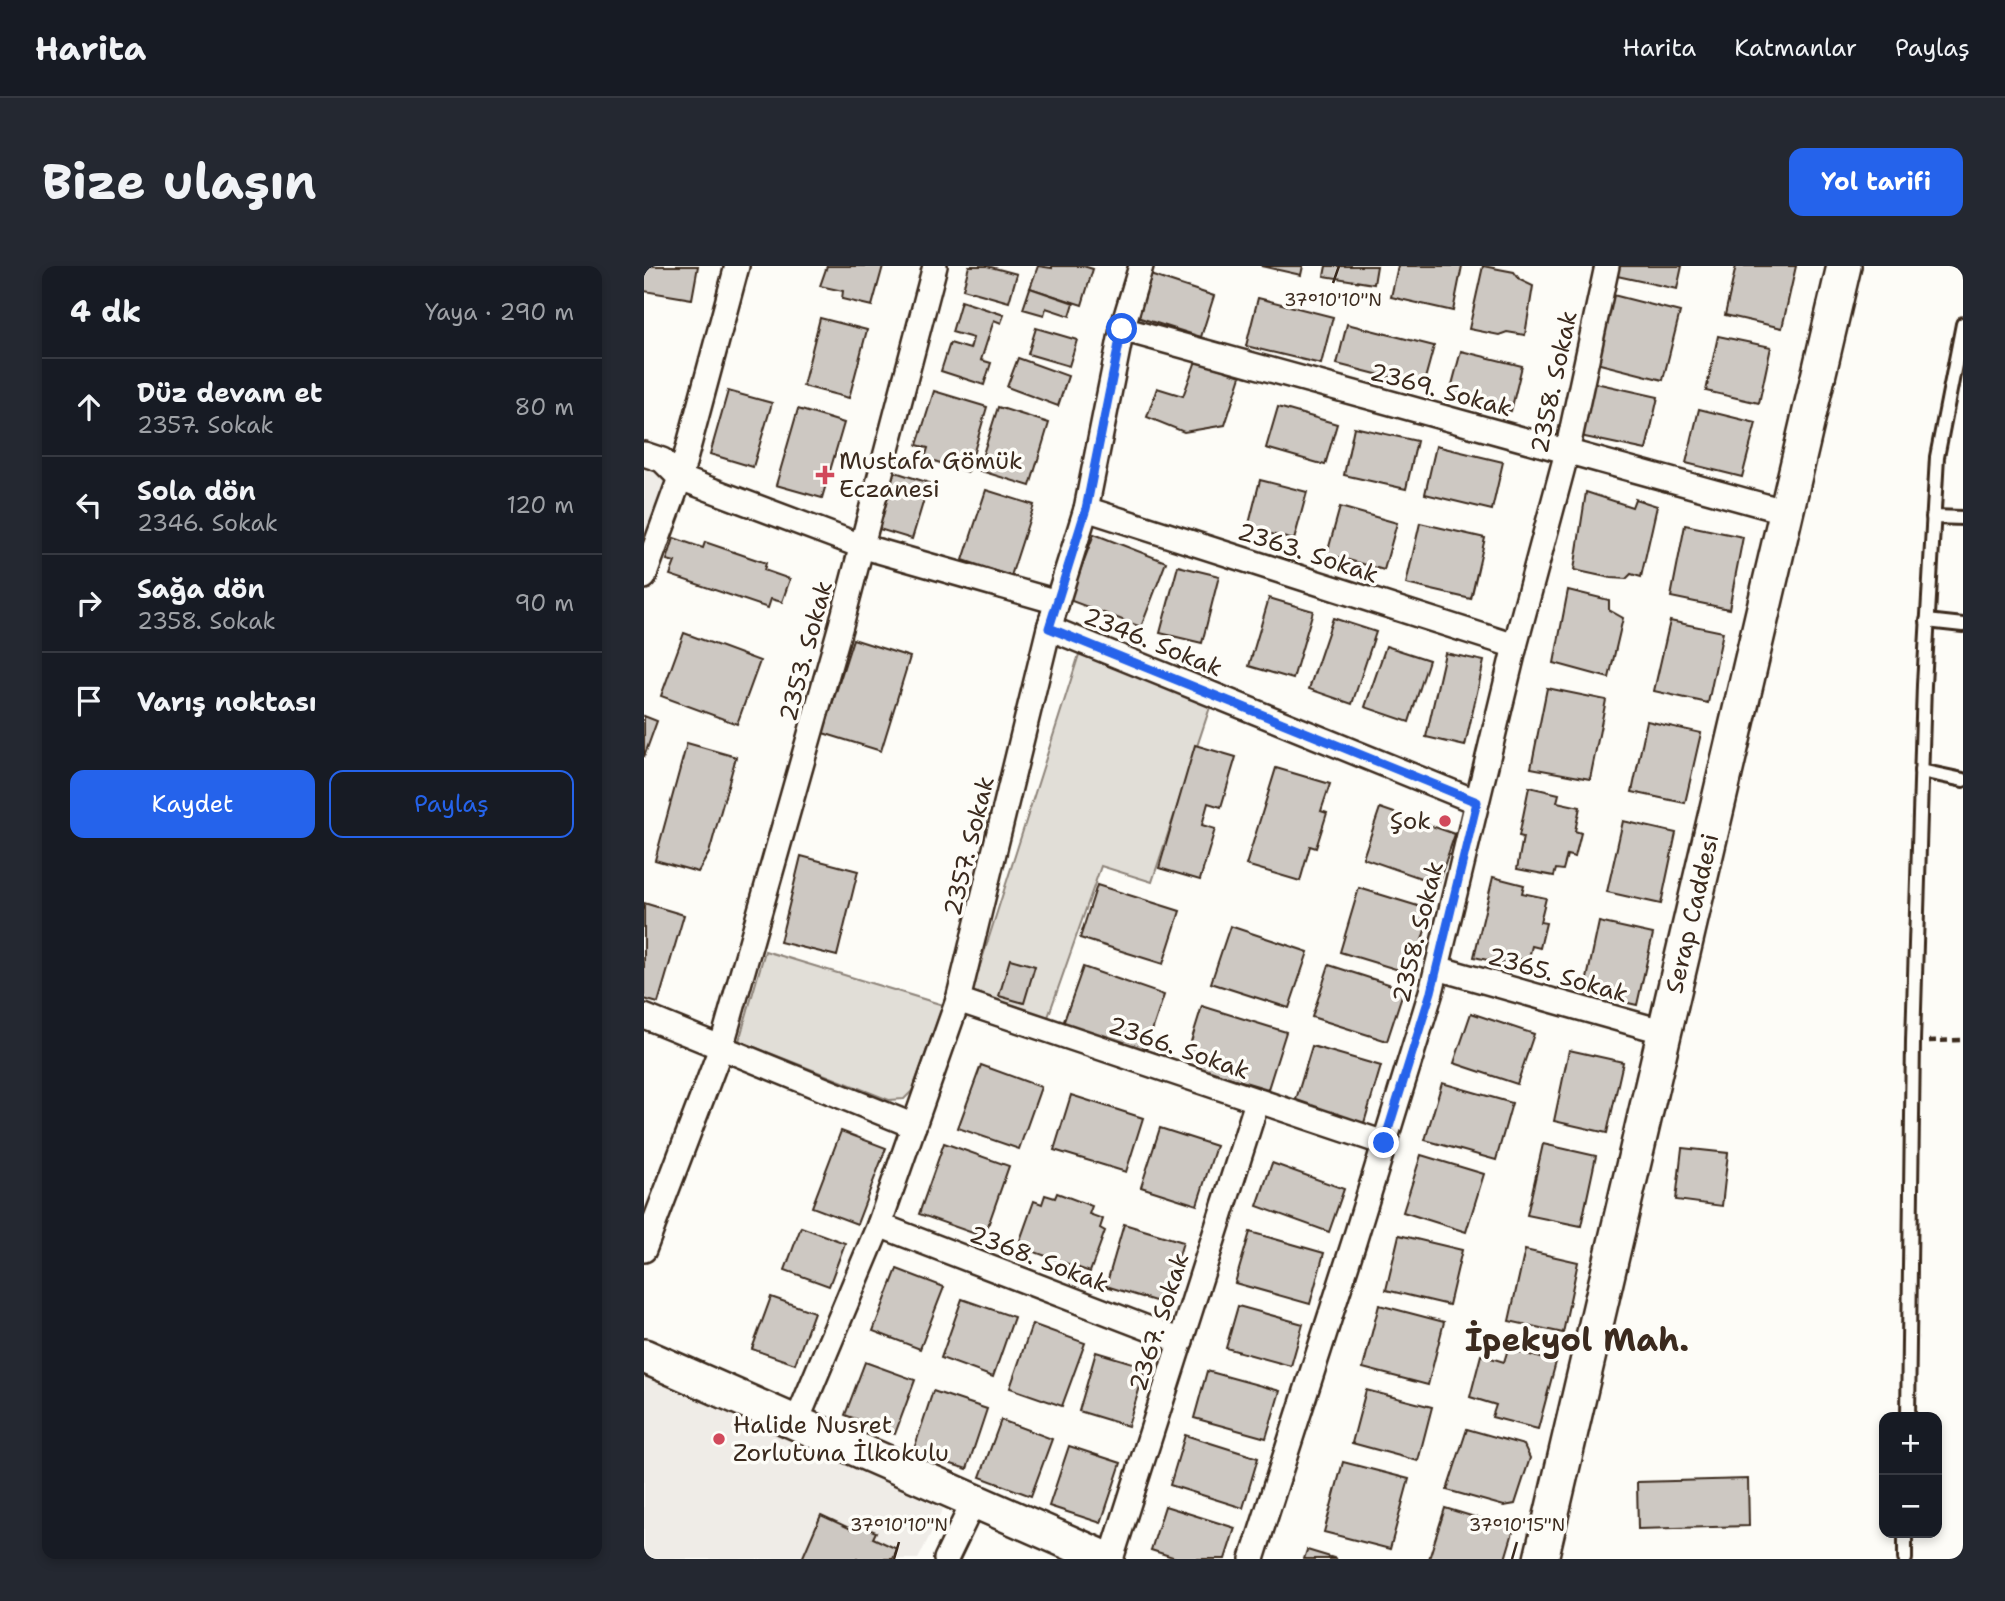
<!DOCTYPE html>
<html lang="tr">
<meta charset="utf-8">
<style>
body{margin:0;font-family:"Shantell Sans",sans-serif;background:#242831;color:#f1f3f6}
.controls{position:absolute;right:21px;bottom:21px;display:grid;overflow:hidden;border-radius:14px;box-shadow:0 4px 10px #0003}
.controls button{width:63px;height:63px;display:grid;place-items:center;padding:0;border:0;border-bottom:2px solid #363941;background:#171b24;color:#f1f3f6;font:35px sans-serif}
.stop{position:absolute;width:21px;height:21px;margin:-16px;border:5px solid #2563eb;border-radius:50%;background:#fff}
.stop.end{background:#2563eb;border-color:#fff;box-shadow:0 2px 7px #0008}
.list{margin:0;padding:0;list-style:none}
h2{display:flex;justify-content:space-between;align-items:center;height:91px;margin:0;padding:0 28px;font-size:30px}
h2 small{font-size:23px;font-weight:400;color:#9ea1a6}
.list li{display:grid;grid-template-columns:46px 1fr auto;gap:21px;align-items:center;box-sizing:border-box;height:98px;padding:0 28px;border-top:2px solid #363941}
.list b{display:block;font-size:26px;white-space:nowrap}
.list p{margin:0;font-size:23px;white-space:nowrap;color:#9ea1a6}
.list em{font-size:23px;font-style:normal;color:#9ea1a6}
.actions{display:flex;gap:14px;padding:21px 28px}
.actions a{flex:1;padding:16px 0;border:2px solid #2563eb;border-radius:14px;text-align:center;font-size:24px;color:#2563eb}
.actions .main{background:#2563eb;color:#fff}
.icon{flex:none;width:38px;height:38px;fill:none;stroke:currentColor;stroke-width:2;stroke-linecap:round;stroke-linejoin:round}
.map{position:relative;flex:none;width:1319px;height:1293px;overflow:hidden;border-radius:14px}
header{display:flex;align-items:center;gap:42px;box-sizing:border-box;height:98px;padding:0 35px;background:#171b24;border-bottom:2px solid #363941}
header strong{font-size:33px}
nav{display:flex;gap:38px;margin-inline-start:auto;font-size:24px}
.intro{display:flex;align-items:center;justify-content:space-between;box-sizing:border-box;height:168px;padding:0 42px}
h1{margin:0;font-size:49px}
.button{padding:18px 32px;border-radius:14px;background:#2563eb;color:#fff;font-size:24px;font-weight:700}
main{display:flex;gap:42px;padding:0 42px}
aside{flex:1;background:#171b24;border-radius:14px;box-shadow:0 4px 10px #0003}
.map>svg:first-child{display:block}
</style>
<header>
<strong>Harita</strong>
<nav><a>Harita</a><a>Katmanlar</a><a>Paylaş</a></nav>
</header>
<div class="intro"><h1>Bize ulaşın</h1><a class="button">Yol tarifi</a></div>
<main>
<aside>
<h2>4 dk<small>Yaya · 290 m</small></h2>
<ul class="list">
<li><svg class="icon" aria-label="ahead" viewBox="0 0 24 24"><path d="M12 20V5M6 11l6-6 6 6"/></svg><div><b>Düz devam et</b><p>2357. Sokak</p></div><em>80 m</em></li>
<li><svg class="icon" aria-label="left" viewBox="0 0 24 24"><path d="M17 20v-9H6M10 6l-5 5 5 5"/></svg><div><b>Sola dön</b><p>2346. Sokak</p></div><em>120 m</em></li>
<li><svg class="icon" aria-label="right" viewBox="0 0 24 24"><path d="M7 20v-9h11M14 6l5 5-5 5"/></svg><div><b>Sağa dön</b><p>2358. Sokak</p></div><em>90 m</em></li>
<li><svg class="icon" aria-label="arrive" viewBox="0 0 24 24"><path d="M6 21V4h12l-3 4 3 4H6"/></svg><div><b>Varış noktası</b></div></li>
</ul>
<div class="actions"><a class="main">Kaydet</a><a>Paylaş</a></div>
</aside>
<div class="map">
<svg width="1319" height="1293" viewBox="0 0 1319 1293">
<rect width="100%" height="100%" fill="#fdfcf7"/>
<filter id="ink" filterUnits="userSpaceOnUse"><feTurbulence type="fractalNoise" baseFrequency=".0143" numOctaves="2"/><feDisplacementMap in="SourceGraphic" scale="14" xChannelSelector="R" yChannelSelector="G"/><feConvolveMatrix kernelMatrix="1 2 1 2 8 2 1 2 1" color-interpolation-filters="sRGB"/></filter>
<g filter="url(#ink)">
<g fill="#efece7">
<polygon points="0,198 25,205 0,296"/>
<polygon points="0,1104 299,1243 274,1293 0,1293"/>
</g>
<g fill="#e1ded7" stroke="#8e847a" stroke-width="2">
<polygon points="438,379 571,426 508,616 457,600 403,754 326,731"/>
<polygon points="121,685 299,739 268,825 260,833 245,834 95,775"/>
</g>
<g fill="#cdc8c2" stroke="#3b2a1e" stroke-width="2">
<polygon points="0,0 54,0 48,33 0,25"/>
<polygon points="183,0 239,0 228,40 198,33 199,25 176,20"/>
<polygon points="325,0 343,0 373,8 365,36 319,23"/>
<polygon points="394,0 408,2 408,0 439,0 449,3 438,39 386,22"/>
<polygon points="617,0 659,0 657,9"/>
<polygon points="682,0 733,0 730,18 680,10"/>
<polygon points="754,0 818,0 809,45 747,31"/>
<polygon points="839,0 870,6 876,14 889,20 881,69 863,66 855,69 825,63"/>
<polygon points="975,0 1038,0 1033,23 973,10"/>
<polygon points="1092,0 1152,0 1138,62 1081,49"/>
<polygon points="506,9 570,30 557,71 493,51"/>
<polygon points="386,22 430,37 426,50 402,42 400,49 379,43"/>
<polygon points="969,29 1036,46 1019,114 952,97"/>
<polygon points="614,32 689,51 677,98 602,80"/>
<polygon points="317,35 360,49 357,57 350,54 337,94 347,97 340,119 297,105 306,77 326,83 329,72 308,66"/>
<polygon points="176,52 223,64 205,132 159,120"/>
<polygon points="703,58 790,80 779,120 693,98"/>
<polygon points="392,62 433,74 425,100 384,88"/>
<polygon points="1074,70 1127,81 1115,137 1062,125"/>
<polygon points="817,85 878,100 867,145 805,130"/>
<polygon points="374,92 424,110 414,140 363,121"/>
<polygon points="552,95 597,110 581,159 540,166 503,151 513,122 539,130"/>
<polygon points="947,116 1014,131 1002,184 936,170"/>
<polygon points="84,125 128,137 109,201 66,188"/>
<polygon points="290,125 343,141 324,206 281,192 284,182 273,179"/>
<polygon points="354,141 405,157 386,220 334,204"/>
<polygon points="634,141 693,158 681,199 622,182"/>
<polygon points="154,143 200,157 178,232 132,219"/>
<polygon points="1055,143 1112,157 1098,211 1042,197"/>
<polygon points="710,161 773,175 762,223 700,209"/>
<polygon points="792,180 859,196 848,244 781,228"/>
<polygon points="248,205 285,217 268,273 235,263 231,256"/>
<polygon points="616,214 663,226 650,274 604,262"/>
<polygon points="342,224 390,239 367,310 319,294"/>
<polygon points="942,226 988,241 991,233 1013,240 997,311 987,308 982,313 967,312 930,304"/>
<polygon points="696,241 753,257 740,304 683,288"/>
<polygon points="776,257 841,272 827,333 762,318"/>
<polygon points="1041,259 1099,271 1085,343 1027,331"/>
<polygon points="450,268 522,296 497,361 425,334"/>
<polygon points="30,272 59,282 61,276 122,297 120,304 146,313 138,336 127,333 124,342 26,309 31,296 23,294"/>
<polygon points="534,300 575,310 558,377 516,367"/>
<polygon points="924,324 965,334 965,344 979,352 965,412 910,397"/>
<polygon points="625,332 669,345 649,413 605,400"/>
<polygon points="689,352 732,366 708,438 665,423"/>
<polygon points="1026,355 1079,366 1064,437 1010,425"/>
<polygon points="40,367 116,395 93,458 17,430"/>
<polygon points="209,373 266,391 237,485 179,467"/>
<polygon points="742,380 785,394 765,456 721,441"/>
<polygon points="801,387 840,395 821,480 782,471"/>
<polygon points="903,422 962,434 946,513 887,502"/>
<polygon points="0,450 13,455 0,491"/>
<polygon points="1003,455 1057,467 1041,537 988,526"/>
<polygon points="43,477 92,491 65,587 54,606 11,594"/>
<polygon points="551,479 592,491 577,541 564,537 558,559 571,563 556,614 515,602"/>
<polygon points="632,502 686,518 677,545 683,547 672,582 666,580 656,615 602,599"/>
<polygon points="885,521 915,528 913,536 936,541 931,565 937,567 931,591 923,589 919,604 912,603 910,610 873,603 879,571 875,570"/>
<polygon points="736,542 811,568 794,618 719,592"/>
<polygon points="979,555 1032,567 1017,638 963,626"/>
<polygon points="157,590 214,605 193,690 136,676"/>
<polygon points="849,611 880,619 878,627 902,632 896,656 902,657 896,682 888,680 884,695 876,693 875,701 830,691"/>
<polygon points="453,619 536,645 519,698 436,672"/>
<polygon points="715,622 787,644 768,708 696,686"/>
<polygon points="0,637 40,649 14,737 0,733"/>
<polygon points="955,656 1009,668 993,739 940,727"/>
<polygon points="586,660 664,686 645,742 567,717"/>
<polygon points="366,693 391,700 380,737 355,730"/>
<polygon points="685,699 760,723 743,775 668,751"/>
<polygon points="439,701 520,729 501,786 419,758"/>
<polygon points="558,740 642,766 624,823 540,798"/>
<polygon points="827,747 890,768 873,818 810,797"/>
<polygon points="668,780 737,800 720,857 651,837"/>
<polygon points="925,784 979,796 963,867 910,855"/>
<polygon points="337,799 397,821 375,883 314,862"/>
<polygon points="798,817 868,837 852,894 781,874"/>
<polygon points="427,829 499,852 482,906 410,884"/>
<polygon points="516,862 572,880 553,939 497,921"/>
<polygon points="197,865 242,882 213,958 168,941"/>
<polygon points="300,877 365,900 340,971 275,948"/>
<polygon points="899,878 952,890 937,960 883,949"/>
<polygon points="1038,882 1084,887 1078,940 1032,934"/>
<polygon points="777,889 840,908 822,966 759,946"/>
<polygon points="628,897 700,923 685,966 613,940"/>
<polygon points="413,927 448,940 445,948 459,953 456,962 461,965 446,1006 374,980 390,935 398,938 401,929 411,932"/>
<polygon points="480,958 539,976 521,1038 462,1020"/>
<polygon points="157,961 201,977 185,1020 141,1004"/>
<polygon points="606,966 680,987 666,1038 591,1017"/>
<polygon points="755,969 818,984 805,1039 742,1024"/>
<polygon points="881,984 934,996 919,1067 865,1055"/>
<polygon points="253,1003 300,1021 276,1083 229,1065"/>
<polygon points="127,1031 170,1046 151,1098 108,1083"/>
<polygon points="318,1033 370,1051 349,1111 297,1092"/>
<polygon points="735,1039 800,1056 784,1119 719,1102"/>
<polygon points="594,1040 659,1058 647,1100 582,1082"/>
<polygon points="388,1058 441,1077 418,1140 366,1122"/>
<polygon points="864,1083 912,1096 894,1163 848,1151 852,1139 826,1131 837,1089 860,1096"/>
<polygon points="452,1086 502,1101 484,1160 435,1145"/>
<polygon points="221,1096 271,1114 251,1168 201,1149"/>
<polygon points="563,1105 636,1125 622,1172 550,1152"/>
<polygon points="722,1124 788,1141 774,1195 708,1177"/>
<polygon points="289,1125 343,1143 323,1203 269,1186"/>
<polygon points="357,1154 408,1173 387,1230 336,1211"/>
<polygon points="823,1163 880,1179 886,1192 871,1238 860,1240 803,1224"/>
<polygon points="541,1169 614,1192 599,1242 526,1219"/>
<polygon points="425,1180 477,1197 457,1257 405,1240"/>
<polygon points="699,1196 765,1213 746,1283 680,1266"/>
<polygon points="1104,1213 1105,1260 994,1263 993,1216"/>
<polygon points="521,1240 591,1262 581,1293 535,1293 507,1284"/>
<polygon points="801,1242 870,1263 861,1293 785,1293"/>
<polygon points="177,1249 207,1263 210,1257 232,1266 229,1272 253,1283 249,1293 158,1293"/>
<polygon points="663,1284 693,1293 660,1293"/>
</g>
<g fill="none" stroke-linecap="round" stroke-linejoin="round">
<g stroke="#3b2a1e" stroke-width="18">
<g id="lane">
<polyline points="1289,251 1319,252"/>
<polyline points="1283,355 1319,359"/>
<polyline points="1277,505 1319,514"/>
<polyline points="1264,1151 1269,775 1280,419 1293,191 1319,58"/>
<polyline points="1261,1293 1261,1267"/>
</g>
</g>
<g stroke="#3b2a1e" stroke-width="28">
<g id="street">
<polyline points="478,63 1143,246"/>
<polyline points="0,188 18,194 36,212 217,280 413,336 405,362 833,536"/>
<polyline points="442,243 871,380"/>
<polyline points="0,311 36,212 93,0"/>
<polyline points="793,702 1021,766"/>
<polyline points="314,734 740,877"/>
<polyline points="0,750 270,860"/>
<polyline points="235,959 537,1075"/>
<polyline points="0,984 77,782 197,359 291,0"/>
<polyline points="152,1157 235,959 314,734 405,362 442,243 478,63 497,0"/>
<polyline points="302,1293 330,1235"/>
<polyline points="467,1293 613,836"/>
<polyline points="608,1293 710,976 787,726 871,380 923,186 963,0"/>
</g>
</g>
<g stroke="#3b2a1e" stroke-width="38">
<g id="secondary">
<polyline points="0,1090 463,1293"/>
<path id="s1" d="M897,1293L1200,0"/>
</g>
</g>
<polyline stroke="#3b2a1e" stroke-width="4.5" stroke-dasharray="7 5" stroke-linecap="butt" points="1285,775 1319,774"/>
<use href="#lane" stroke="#fdfcf7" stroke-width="12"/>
<use href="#street" stroke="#fdfcf7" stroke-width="23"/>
<use href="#secondary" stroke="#fdfcf7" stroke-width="33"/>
</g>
</g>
<g fill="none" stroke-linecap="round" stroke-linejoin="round" filter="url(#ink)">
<polyline stroke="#2563eb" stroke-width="9" points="478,63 442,243 405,362 833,536 787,726 740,877"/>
</g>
<path fill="none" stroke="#3b2a1e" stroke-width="2.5" d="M689,17L695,0M250,1293L255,1276M868,1293L873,1276"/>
<g fill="#d1495b" stroke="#fdfcf7" stroke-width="2.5">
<path d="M177.5 198.5h7v7h7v7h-7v7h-7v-7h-7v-7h7z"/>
<circle cx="801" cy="555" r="7"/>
<circle cx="75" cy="1173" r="7"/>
</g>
<g text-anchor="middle" stroke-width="7" stroke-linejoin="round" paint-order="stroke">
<g font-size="24" fill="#3b2a1e" stroke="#fdfcf7">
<text transform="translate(910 116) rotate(-78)" y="8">2358. Sokak</text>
<text transform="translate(797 124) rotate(15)" y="8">2369. Sokak</text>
<text transform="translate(664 287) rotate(18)" y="8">2363. Sokak</text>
<text transform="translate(509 376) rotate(22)" y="8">2346. Sokak</text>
<text transform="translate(162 385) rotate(-75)" y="8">2353. Sokak</text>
<text transform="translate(325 580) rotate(-76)" y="8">2357. Sokak</text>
<text dy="8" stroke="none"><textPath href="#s1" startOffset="663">Serap Caddesi</textPath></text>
<text transform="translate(774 666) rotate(-76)" y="8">2358. Sokak</text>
<text transform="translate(914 709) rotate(16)" y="8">2365. Sokak</text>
<text transform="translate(535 782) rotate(19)" y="8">2366. Sokak</text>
<text transform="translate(395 993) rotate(21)" y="8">2368. Sokak</text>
<text transform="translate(515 1056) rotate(-72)" y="8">2367. Sokak</text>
</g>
<g font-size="24" fill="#3b2a1e" stroke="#fdfcf7" text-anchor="start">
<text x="195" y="203">Mustafa Gömük<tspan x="195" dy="28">Eczanesi</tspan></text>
<text x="787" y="563" text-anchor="end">Şok</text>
<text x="89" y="1167">Halide Nusret<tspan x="89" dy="28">Zorlutuna İlkokulu</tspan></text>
</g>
<g font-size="32" font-weight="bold" fill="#3b2a1e" stroke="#fdfcf7">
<text x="933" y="1085">İpekyol Mah.</text>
</g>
</g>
<g font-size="18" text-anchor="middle" fill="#3b2a1e" stroke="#fdfcf7" stroke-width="7" stroke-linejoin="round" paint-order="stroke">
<text x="689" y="40">37°10'10"N</text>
<text x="255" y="1265">37°10'10"N</text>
<text x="873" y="1265">37°10'15"N</text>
</g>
</svg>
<div class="controls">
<button>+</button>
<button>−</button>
</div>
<div class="stop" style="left:478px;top:63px"></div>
<div class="stop end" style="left:740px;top:877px"></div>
</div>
</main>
